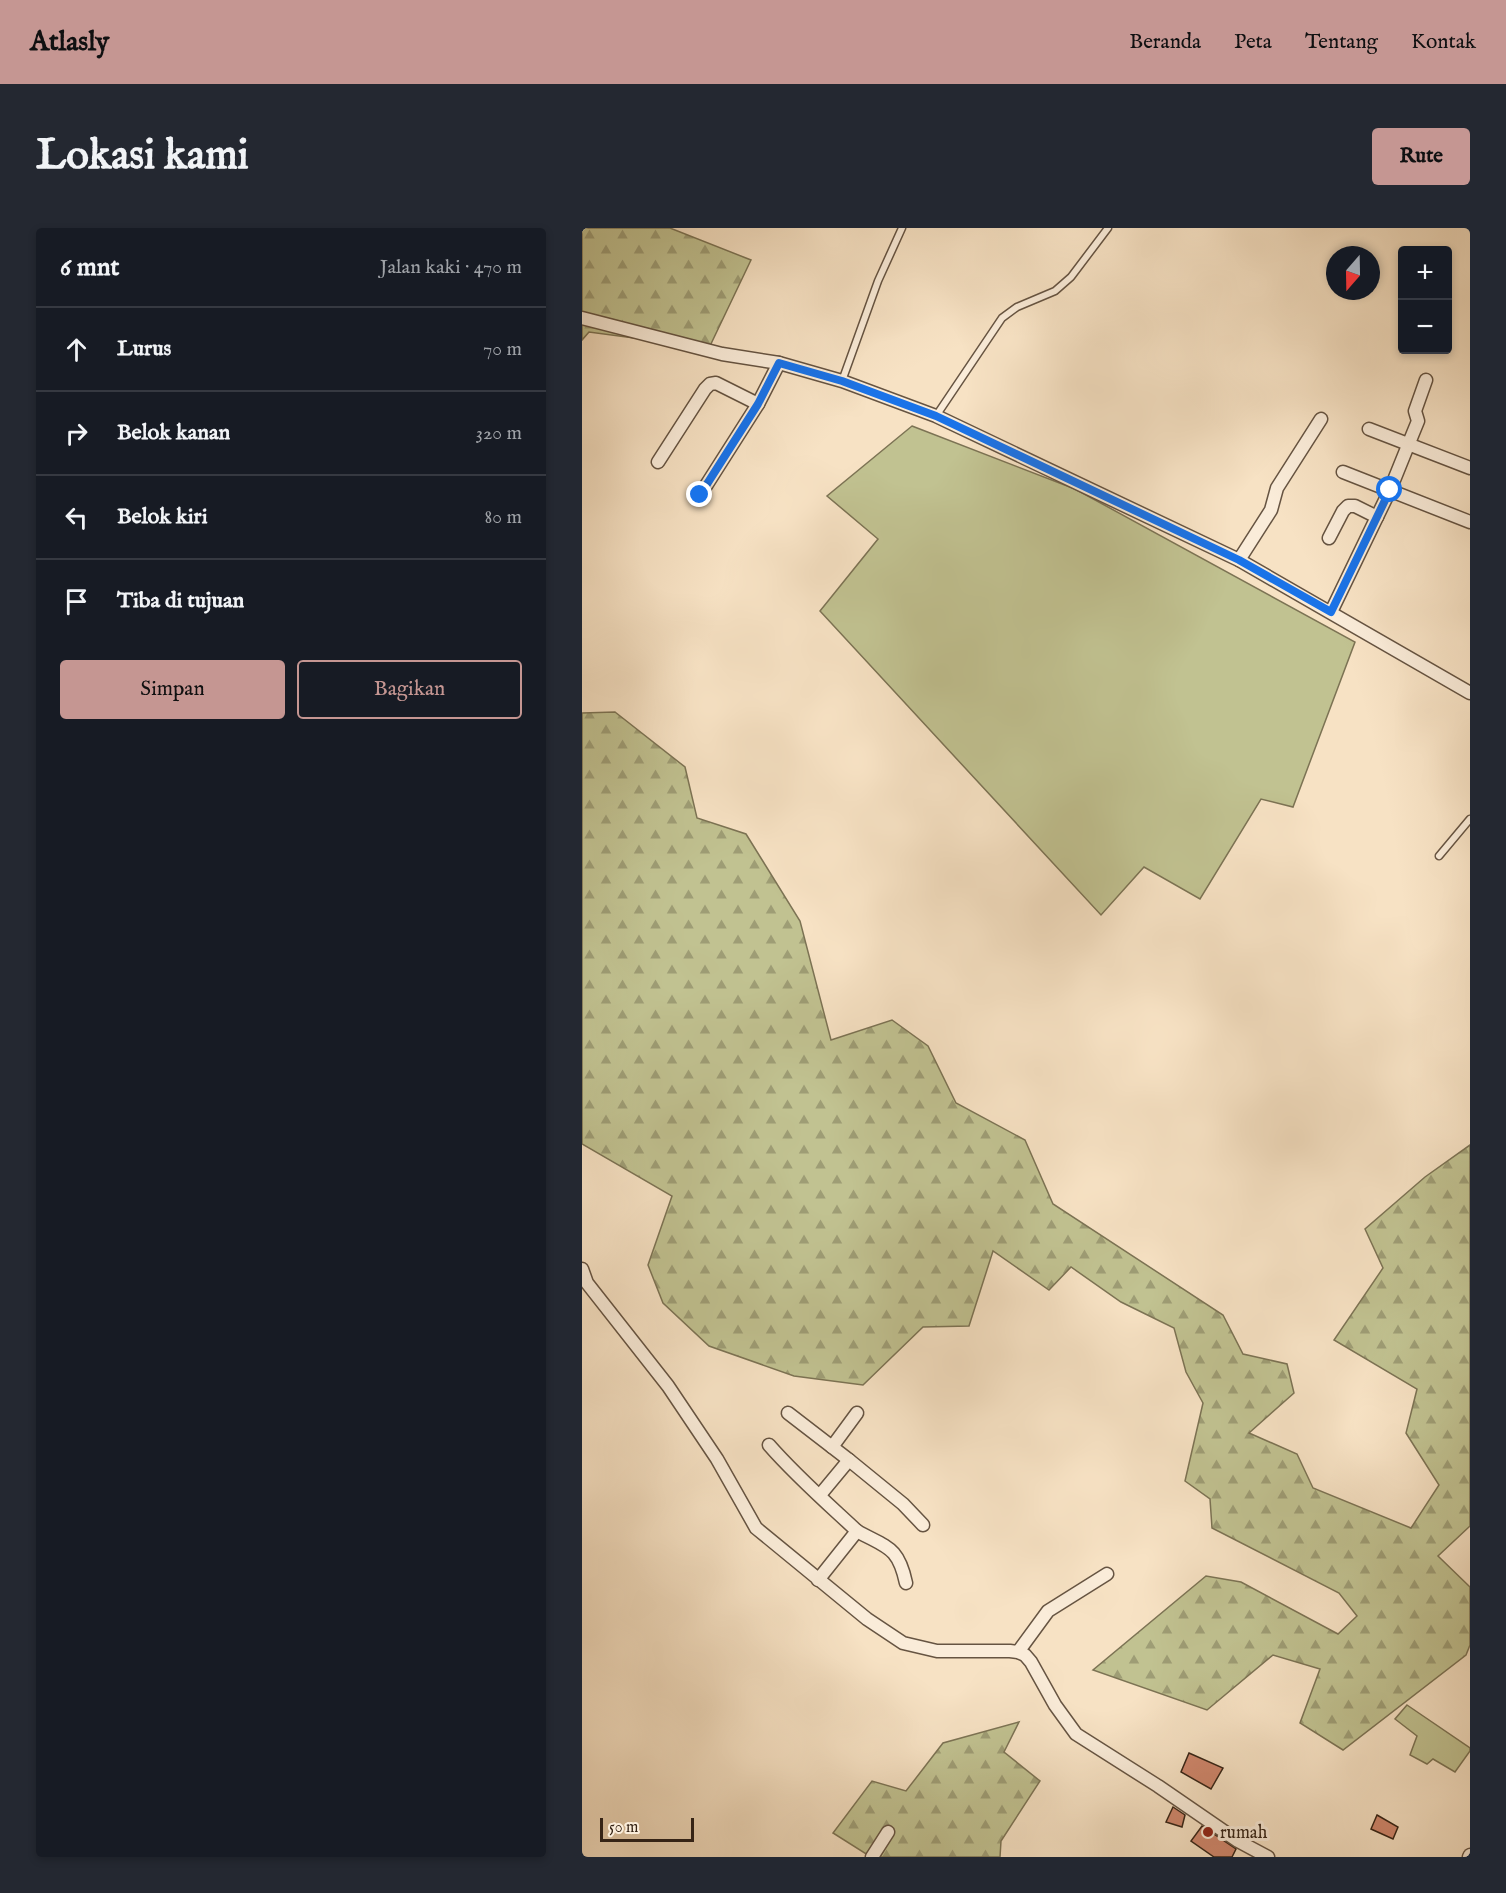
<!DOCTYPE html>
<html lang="id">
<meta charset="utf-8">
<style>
body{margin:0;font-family:"IM FELL English",serif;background:#242831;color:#f1f3f6}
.controls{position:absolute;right:18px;top:18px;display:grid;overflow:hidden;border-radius:6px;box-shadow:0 3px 9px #0003}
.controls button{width:54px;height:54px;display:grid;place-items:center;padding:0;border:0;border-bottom:2px solid #363941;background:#171b24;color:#f1f3f6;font:30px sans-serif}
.compass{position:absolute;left:744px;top:18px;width:54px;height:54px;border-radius:50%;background:#171b24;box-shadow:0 3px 9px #0003;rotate:200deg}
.scale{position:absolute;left:18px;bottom:15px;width:94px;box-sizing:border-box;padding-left:6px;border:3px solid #362416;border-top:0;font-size:16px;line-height:21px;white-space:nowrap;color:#362416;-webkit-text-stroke:4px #faecd9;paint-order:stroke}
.stop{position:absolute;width:18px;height:18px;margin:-14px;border:4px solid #1a73e8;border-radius:50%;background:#fff}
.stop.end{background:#1a73e8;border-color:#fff;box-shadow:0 2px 6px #0008}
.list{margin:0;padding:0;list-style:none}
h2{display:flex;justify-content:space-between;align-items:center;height:78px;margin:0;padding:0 24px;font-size:26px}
h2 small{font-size:20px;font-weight:400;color:#9ea1a6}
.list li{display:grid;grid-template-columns:39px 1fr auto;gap:18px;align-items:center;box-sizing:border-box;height:84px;padding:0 24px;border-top:2px solid #363941}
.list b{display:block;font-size:22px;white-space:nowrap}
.list em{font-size:20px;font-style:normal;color:#9ea1a6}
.actions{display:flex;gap:12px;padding:18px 24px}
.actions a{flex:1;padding:14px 0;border:2px solid #c59692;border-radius:6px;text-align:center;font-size:21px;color:#c59692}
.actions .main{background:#c59692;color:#111}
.icon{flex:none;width:33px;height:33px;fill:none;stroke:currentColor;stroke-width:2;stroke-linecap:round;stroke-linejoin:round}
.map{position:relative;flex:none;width:888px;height:1629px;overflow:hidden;border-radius:6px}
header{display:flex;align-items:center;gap:36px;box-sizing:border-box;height:84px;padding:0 30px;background:#c59692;color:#111}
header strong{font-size:28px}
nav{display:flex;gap:33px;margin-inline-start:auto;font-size:21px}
.intro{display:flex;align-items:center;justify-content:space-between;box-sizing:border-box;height:144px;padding:0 36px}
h1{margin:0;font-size:42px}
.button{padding:15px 27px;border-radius:6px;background:#c59692;color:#111;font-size:21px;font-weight:700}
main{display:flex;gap:36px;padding:0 36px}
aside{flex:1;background:#171b24;border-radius:6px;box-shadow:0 3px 9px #0003}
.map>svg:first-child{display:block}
</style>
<header>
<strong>Atlasly</strong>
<nav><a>Beranda</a><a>Peta</a><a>Tentang</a><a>Kontak</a></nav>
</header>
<div class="intro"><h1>Lokasi kami</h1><a class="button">Rute</a></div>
<main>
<aside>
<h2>6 mnt<small>Jalan kaki · 470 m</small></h2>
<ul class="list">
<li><svg class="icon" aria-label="ahead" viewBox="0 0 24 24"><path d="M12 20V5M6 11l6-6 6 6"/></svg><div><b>Lurus</b></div><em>70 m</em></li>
<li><svg class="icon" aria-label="right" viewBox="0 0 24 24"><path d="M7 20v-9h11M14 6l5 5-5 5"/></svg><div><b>Belok kanan</b></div><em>320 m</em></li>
<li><svg class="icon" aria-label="left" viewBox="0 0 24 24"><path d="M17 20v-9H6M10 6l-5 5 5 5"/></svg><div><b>Belok kiri</b></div><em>80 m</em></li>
<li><svg class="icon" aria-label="arrive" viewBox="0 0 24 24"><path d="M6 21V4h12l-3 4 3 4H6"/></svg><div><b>Tiba di tujuan</b></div></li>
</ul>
<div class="actions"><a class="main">Simpan</a><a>Bagikan</a></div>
</aside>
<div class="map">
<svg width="888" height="1629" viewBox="0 0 888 1629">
<defs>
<pattern id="forest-firs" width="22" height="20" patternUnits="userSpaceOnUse" patternTransform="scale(1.5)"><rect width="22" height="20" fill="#c1c291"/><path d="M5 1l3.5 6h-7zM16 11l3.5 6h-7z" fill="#9e9d75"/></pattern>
</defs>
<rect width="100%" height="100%" fill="#f7e2c4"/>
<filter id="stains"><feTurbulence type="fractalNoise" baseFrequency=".00333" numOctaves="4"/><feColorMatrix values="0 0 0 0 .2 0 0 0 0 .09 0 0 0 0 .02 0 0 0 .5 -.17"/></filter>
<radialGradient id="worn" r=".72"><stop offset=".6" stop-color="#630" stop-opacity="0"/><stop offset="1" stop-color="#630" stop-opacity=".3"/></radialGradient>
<g fill="#c1c291" stroke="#7c7354" stroke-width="1.5">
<polygon points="330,198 493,261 773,414 711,579 679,571 618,671 562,639 519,687 238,383 296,311 245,268"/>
<polygon points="825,1477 888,1520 888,1523 873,1544 851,1531 845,1536 828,1527 835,1508 813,1491"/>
</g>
<g fill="url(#forest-firs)" stroke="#7c7354" stroke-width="1.5">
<polygon points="0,0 88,0 169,32 127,120 7,104 0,112"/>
<polygon points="33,484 103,539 115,590 164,606 218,693 249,812 310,792 346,818 374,875 443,912 471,976 641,1087 661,1126 705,1136 712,1165 667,1205 715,1226 731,1260 829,1300 857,1257 824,1205 835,1161 752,1112 801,1040 783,1001 843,949 888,917 888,1298 856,1328 888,1359 888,1417 884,1427 761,1522 718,1495 738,1441 691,1427 625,1482 511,1442 624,1348 659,1354 756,1406 775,1388 757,1365 630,1300 628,1271 603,1253 621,1175 604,1144 592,1100 539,1074 489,1039 467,1062 411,1023 387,1098 341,1099 281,1157 212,1148 127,1118 81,1075 66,1037 90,968 0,916 0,485"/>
<polygon points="437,1494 422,1524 458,1553 419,1613 418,1629 285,1629 286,1627 251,1605 290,1553 324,1563 361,1515"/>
</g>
<g fill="#d0876d" stroke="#362416" stroke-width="1.5">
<polygon points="607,1525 641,1540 629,1561 599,1544"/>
<polygon points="591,1579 603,1587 600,1599 584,1594"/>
<polygon points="795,1587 816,1599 811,1611 789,1601"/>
<polygon points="620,1598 654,1621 650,1629 632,1629 609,1613"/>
</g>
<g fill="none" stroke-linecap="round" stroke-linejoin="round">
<g stroke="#665442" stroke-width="9">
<g id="service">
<polyline points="260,153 296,53 320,0"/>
<polyline points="354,188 420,90 435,79 473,63 489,49 526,0"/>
<polyline points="857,628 888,591"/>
</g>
</g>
<g stroke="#665442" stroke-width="15">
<g id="minor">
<polyline points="0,90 140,126 197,135 260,153 354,188 657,332 888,465"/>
<polyline points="787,201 888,240"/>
<polyline points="76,234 123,161 128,156 134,155 176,176"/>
<polyline points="761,244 888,294"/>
<polyline points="118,267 176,176 197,135"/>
<polyline points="747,310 761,283 766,278 773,278 795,289"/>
<polyline points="657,332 689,282 695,260 739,191"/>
<polyline points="749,384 808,262 827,215 836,193 833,183 844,152"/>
<polyline points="0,1041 5,1055 86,1158 135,1231 174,1300 285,1391 321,1415 355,1423 428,1423 436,1424 443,1427 449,1434 473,1477 494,1506 576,1558 656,1613 686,1629"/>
<polyline points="206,1185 267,1232"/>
<path d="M187,1217C214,1248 245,1275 275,1303L236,1352"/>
<polyline points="250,1219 275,1185"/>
<polyline points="238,1267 267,1232 321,1276 341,1297"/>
<path d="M275,1303C305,1320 316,1318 324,1355"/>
<polyline points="436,1424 466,1383 525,1346"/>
<polyline points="290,1629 306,1604"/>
<polyline points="887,1629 888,1627"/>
</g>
</g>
<use href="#service" stroke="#faecd9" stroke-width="6"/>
<use href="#minor" stroke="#faecd9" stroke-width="12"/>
</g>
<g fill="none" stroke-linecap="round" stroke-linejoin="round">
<polyline stroke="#1a73e8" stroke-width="8" points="118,267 176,176 197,135 260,153 354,188 657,332 749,384 808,262"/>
</g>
<circle fill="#8f2418" stroke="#faecd9" stroke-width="2" cx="626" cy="1604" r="6"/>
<g text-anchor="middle" stroke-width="6" stroke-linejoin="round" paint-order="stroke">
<g font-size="18" fill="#362416" stroke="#faecd9" text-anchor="start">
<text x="638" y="1610">rumah</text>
</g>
</g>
<rect width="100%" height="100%" filter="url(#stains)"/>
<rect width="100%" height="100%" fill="url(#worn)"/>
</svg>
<div class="controls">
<button>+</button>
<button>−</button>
</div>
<svg class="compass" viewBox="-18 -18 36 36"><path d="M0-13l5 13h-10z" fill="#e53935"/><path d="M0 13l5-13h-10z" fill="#9ea1a6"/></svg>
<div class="scale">50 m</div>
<div class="stop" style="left:808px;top:262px"></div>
<div class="stop end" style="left:118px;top:267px"></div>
</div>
</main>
